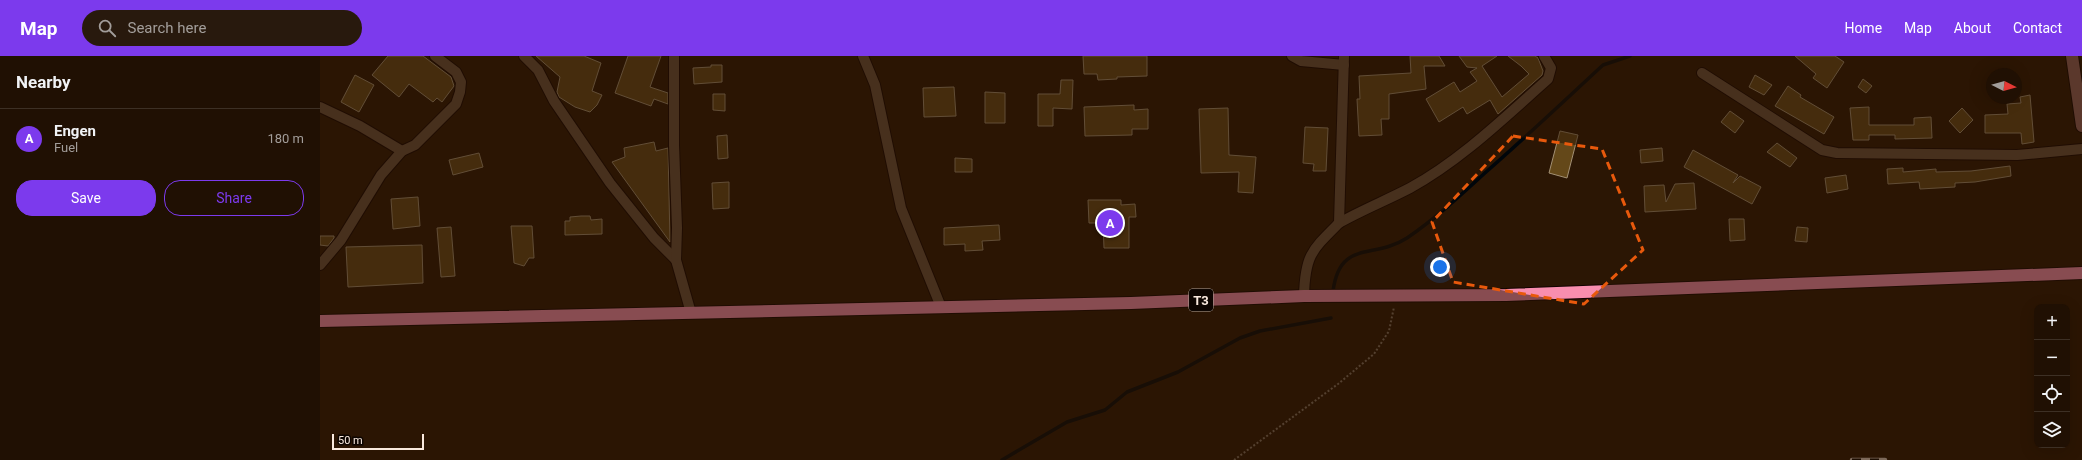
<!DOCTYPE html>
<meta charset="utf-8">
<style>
body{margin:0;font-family:Roboto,sans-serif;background:#28190d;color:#f1f3f6}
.controls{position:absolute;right:12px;bottom:12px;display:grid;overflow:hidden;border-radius:8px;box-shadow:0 4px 16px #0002}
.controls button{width:36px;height:36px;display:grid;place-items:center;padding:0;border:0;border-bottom:1px solid #3d3025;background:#201003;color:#f1f3f6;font:20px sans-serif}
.compass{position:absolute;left:1666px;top:12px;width:36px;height:36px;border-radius:50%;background:#201003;box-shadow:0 4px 16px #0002;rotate:96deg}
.scale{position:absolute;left:12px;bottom:10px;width:92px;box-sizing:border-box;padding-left:4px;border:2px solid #f9e9de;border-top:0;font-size:11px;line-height:14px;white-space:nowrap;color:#f9e9de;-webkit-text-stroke:3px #0d0501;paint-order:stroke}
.you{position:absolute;left:1120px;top:211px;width:14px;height:14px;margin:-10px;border:3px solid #fff;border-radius:50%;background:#1a73e8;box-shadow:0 0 0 6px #1a73e833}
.badge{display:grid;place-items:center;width:26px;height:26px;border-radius:50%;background:#7c3aed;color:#fff;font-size:13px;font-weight:700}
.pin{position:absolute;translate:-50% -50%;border:2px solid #fff;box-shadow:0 1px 4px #0006}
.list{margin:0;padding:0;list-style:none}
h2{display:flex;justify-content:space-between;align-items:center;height:52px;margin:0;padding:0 16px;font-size:17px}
h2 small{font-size:13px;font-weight:400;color:#a29d9a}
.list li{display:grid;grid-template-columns:26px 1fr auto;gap:12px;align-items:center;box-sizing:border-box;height:60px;padding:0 16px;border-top:1px solid #3d3025}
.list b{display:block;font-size:15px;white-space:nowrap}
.list p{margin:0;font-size:13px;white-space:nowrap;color:#a29d9a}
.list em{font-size:13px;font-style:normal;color:#a29d9a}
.actions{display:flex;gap:8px;padding:12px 16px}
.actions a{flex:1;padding:9px 0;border:1px solid #7c3aed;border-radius:16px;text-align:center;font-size:14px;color:#7c3aed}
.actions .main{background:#7c3aed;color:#fff}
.icon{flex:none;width:22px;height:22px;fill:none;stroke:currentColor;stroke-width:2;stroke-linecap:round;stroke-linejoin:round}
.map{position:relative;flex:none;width:1762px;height:404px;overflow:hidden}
header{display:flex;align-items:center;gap:24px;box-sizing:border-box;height:56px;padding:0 20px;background:#7c3aed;color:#fff}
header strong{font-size:19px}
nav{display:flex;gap:22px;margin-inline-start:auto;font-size:14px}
.search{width:280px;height:36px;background:#28190d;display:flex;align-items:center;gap:10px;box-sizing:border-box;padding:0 14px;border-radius:22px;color:#a29d9a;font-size:15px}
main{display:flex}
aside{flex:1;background:#201003}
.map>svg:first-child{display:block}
</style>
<header>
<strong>Map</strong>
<div class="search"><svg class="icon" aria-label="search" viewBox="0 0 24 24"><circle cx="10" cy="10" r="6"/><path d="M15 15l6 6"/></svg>Search here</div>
<nav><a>Home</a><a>Map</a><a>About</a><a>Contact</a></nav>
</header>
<main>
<aside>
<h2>Nearby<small></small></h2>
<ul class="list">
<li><span class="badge">A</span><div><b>Engen</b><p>Fuel</p></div><em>180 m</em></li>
</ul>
<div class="actions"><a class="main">Save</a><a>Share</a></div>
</aside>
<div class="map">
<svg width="1762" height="404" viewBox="0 0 1762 404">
<rect width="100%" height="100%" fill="#2b1604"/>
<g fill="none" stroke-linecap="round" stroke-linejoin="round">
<g stroke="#00060b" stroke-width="3.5">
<path d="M1013,235C1020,183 1053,204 1087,182C1115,163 1141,139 1166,116C1206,81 1244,45 1283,9L1310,0"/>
<polyline points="682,404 747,366 785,354 807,336 858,316 920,282 940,275 1011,262"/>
</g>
</g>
<g fill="#644819" stroke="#a39074">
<polygon points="68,0 103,0 131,21 134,30 122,46 117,42 113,46 89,28 79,41 52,19"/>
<polygon points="216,0 264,0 281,7 272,35 282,39 277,49 270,56 255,51 239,41 237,36 240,21"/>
<polygon points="308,0 341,0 330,31 348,37 348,48 334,43 331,50 295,37"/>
<polygon points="763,0 827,0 827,20 797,21 797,23 778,24 777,18 764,18"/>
<polygon points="1090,0 1119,0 1125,10 1104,10 1106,33 1069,38 1069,63 1061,63 1062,79 1039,80 1037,43 1040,43 1039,20 1091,17"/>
<polygon points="1139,0 1177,0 1162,10 1182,41 1209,18 1201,10 1188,0 1215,0 1218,2 1223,15 1222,19 1178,58 1170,44 1147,58 1143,51 1119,66 1106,43 1134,26 1140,36 1157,25 1150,16 1157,12 1147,11"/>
<polygon points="1475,0 1515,0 1524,6 1507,32 1493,22 1496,18"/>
<polygon points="391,9 402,9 402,26 374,28 373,12 391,11"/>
<polygon points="35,19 54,29 39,56 21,46"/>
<polygon points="1435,19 1452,29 1444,39 1429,31"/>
<polygon points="1543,23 1552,30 1546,37 1538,31"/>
<polygon points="741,24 753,24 752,53 733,52 733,70 718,70 718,38 740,38"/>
<polygon points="1468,30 1481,39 1480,41 1514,61 1504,78 1455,50"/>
<polygon points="634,31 636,60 604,61 603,32"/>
<polygon points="665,36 685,37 685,67 665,67"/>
<polygon points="393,38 405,38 405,55 393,54"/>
<polygon points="1710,39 1714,86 1702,88 1701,77 1665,77 1665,59 1688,58 1687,48 1701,47 1700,41"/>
<polygon points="814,49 814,54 828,53 828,73 812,73 812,79 765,80 764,51"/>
<polygon points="1549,51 1549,69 1594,69 1594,62 1611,61 1612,82 1575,83 1575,79 1549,79 1549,84 1533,84 1530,52"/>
<polygon points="908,52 909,99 936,101 933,137 918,136 919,116 881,117 879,53"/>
<polygon points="1642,52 1653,64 1640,77 1629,65"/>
<polygon points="1410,55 1424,65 1415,77 1401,66"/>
<polygon points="985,71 1008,72 1006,115 993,115 994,108 983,107"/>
<polygon points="1240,75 1258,79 1247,122 1229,117"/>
<polygon points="407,79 408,102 398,103 397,80"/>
<polygon points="334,86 336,95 348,92 350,186 292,106 305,101 304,92"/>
<polygon points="1457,87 1477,102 1470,111 1447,96"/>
<polygon points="1342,92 1343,105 1321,107 1320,94"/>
<polygon points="1373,94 1418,119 1413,127 1420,120 1441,131 1432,148 1364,111"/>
<polygon points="159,97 163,111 133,119 129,104"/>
<polygon points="635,102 652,103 652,116 635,116"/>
<polygon points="1690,110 1691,120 1655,126 1635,127 1635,131 1600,133 1599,126 1568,128 1567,113 1583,112 1583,116 1616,113 1616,116 1651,115"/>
<polygon points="1526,119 1528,133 1507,137 1505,122"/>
<polygon points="409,126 409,152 393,153 392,127"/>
<polygon points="1374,127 1376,153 1325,156 1324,130 1344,129 1346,146 1355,128"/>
<polygon points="98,141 100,170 73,173 71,143"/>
<polygon points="768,144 801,144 801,149 815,148 816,161 809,161 809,192 784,192 783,167 769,167"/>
<polygon points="261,160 270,160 271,164 282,163 282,178 245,179 245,165 250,165 250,161"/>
<polygon points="1409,163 1424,163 1425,184 1410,185"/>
<polygon points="679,169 680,184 662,185 663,194 645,195 645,188 624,189 624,172"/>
<polygon points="191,170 212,170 214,202 209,202 204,210 194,207"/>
<polygon points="131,171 135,220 121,221 117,172"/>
<polygon points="1477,171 1488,172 1487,186 1475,185"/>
<polygon points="0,180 14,180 14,182 8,190 0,189"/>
<polygon points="102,189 103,227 28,231 26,191"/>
</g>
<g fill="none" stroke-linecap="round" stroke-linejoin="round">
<g stroke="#120200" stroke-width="12">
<g id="street">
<polyline points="204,0 218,14 234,45 290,127 334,182 356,204"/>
<polyline points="354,0 354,89 357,172 356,204 371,257"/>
<polyline points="543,0 555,29 581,152 621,251"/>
<polyline points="972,0 981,5 1024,9"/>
<polyline points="1382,17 1502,94 1517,97 1697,99 1762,93"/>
<polyline points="0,51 40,70 82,95"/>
<path d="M1019,167C1042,154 1067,144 1090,132C1141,104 1185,61 1228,23L1231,12L1224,0"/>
<polyline points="0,209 21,184 61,119 82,95 95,89 136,48 140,36 141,26 136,16 115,0"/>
<path d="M984,240C985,199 992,194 1019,167L1024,0"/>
</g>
</g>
<g stroke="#120200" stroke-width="14">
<polyline id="secondary" points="1752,0 1762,70"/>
</g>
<g stroke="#120200" stroke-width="14">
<polyline id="highway" points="0,265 811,247 984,240 1186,239 1762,217"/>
</g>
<polyline stroke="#857364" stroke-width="2" stroke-dasharray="2 2" stroke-linecap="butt" points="914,404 1018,328 1054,298 1069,275 1074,251"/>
<use href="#street" stroke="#69503c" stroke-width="10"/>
<use href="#secondary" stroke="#94635e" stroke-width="12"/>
<use href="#highway" stroke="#f88eaf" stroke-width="12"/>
<g stroke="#e0cfc4" stroke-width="4.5">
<polyline id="rail" points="1532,404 1565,404"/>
</g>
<use href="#rail" stroke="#0d0501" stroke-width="3" stroke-dasharray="9" stroke-linecap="butt"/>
</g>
<path d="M0 0H1762V404H0ZM1193,80L1282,93L1323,194L1264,248L1133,226L1112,166Z" fill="#2b1604" fill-opacity=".55" fill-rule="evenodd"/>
<path fill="none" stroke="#e8590c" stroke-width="3" stroke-dasharray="8 5" stroke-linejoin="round" d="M1193,80L1282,93L1323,194L1264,248L1133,226L1112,166Z"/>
<g text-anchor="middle" stroke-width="4" stroke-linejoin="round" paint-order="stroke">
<rect fill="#0d0501" stroke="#b2a59c" stroke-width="1" x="869" y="233" width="24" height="22" rx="3"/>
<g font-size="13" font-weight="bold" fill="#f9e9de">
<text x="881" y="249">T3</text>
</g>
</g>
</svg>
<div class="controls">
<button>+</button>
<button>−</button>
<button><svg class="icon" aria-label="locate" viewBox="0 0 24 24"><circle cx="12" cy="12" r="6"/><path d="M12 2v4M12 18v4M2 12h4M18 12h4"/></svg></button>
<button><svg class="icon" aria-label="layers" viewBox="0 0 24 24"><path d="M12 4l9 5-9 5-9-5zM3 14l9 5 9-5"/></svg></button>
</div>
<svg class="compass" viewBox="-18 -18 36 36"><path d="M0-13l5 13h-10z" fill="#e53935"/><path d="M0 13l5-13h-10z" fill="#a29d9a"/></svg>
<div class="scale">50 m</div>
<div class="you"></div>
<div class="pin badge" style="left:790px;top:167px">A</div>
</div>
</main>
